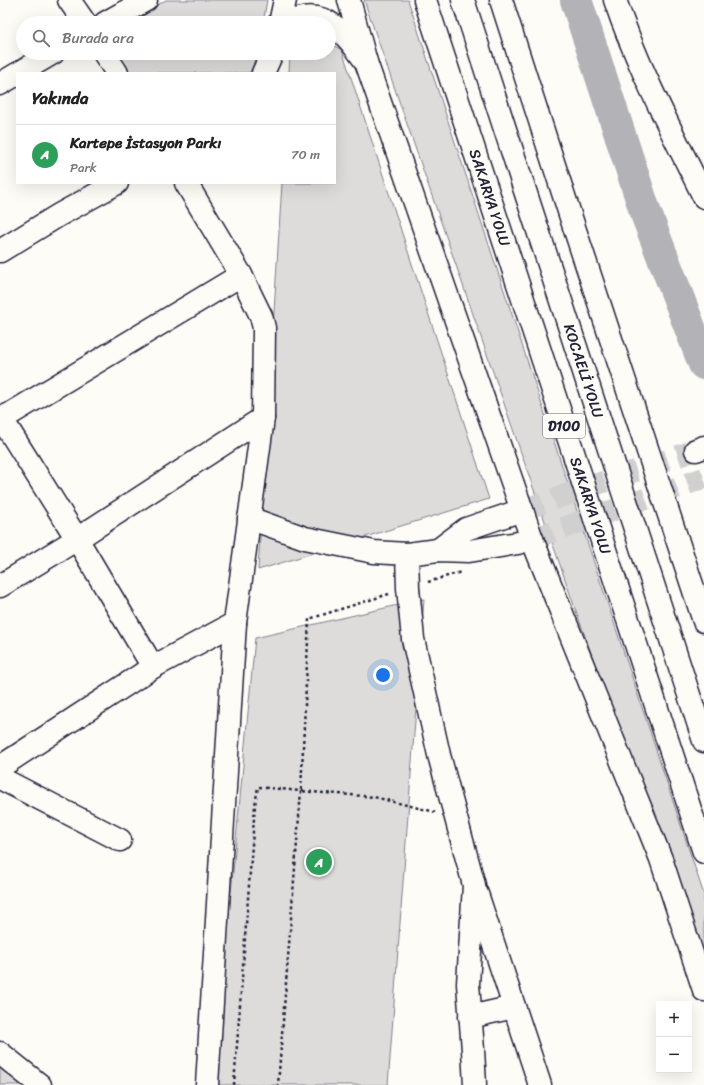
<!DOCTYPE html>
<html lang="tr">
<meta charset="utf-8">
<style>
body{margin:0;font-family:Sriracha,sans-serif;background:#f6f6f6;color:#222}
.controls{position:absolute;right:12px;bottom:12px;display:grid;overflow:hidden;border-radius:0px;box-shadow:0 4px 16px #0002}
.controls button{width:36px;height:36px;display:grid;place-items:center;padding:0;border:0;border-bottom:1px solid #e0e0e0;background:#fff;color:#222;font:20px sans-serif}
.you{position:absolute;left:383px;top:675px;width:14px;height:14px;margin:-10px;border:3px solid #fff;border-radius:50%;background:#1a73e8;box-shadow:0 0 0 6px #1a73e833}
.badge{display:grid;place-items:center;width:26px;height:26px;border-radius:50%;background:#7c3aed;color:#fff;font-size:13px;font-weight:700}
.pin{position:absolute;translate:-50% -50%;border:2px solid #fff;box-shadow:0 1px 4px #0006}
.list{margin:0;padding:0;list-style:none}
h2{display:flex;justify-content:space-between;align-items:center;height:52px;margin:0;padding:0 16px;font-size:17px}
h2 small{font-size:13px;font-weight:400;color:#767676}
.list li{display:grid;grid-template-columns:26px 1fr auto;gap:12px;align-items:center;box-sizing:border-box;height:60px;padding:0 16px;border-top:1px solid #e0e0e0}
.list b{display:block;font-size:15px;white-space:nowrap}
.list p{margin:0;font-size:13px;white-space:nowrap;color:#767676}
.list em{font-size:13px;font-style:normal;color:#767676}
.icon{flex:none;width:22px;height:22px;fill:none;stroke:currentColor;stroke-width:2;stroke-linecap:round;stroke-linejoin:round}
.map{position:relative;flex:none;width:704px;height:1085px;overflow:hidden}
.search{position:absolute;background:#fff;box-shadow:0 4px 16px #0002;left:16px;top:16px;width:320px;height:44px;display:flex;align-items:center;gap:10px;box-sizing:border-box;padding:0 14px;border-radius:22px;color:#767676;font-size:15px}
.panel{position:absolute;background:#fff;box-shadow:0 4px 16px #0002;left:16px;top:72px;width:320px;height:112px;border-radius:0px}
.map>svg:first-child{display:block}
</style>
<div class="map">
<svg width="704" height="1085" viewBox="0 0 704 1085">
<rect width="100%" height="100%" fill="#fdfcf7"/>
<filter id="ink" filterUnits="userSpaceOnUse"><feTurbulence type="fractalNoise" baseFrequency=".025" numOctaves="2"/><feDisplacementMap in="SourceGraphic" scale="8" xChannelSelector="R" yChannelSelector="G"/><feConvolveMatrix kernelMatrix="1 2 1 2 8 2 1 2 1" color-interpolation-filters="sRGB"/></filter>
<g filter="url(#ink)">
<g fill="#dddcdb" stroke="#807f8b">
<polygon points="166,0 267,0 263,23 127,23"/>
<polygon points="364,0 408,0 704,895 704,955 687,920 576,611"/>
<polygon points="329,43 342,50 489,499 258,570 282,183 335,183 335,73 289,73 290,53 329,53"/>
<polygon points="117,53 256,53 253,67 249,73 130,73"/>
<polygon points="424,599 388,1085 213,1085 255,638"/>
<polygon points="0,1067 24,1085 0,1085"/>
</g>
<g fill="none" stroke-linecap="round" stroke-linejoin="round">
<polyline stroke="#b2b2b7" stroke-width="32" points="576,0 645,211 704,364"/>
<g stroke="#d1d0d1" stroke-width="22" stroke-dasharray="22 11" stroke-linecap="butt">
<polyline points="522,510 696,450"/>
<polyline points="532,539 704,478"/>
</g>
<g stroke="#22223b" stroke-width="25">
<g id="minor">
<polyline points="69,0 85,23"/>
<polyline points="105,23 146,0"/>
<polyline points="280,23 285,0"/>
<path d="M290,23C325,4 348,37 366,62"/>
<polyline points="104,53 117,73"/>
<polyline points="19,73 53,53"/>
<polyline points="263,73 272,53"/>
<polyline points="0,84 17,74"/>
<polyline points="0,251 59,215 117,183"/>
<polyline points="0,416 77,539 153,667"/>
<polyline points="0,420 241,275"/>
<polyline points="249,518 305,538 374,552 407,554 438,550 469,551 518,543 532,539"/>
<polyline points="438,550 466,529 522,510"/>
<polyline points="407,554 408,588 413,639 439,755 474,885 468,984 473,1050 475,1085"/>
<polyline points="0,586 77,539 263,418"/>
<polyline points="0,767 153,667 235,623 263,418 264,328 261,316 241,275 186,183"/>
<polyline points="0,778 120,840"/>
<polyline points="477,894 540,1085"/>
<polyline points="470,1017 514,1007"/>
<polyline points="0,1053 40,1085"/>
<polyline points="207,1085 235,623"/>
</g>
</g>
<g stroke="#22223b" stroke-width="25">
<g id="major">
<path d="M615,0C638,68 672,132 704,197"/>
<polyline points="696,450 704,447"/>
</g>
</g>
<g stroke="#22223b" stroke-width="25">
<g id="highway">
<polyline points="349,0 366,62 532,539 661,859 704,990"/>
<path id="s1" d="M425,0L704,852"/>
<path id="s2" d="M463,0L704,741"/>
<polyline points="501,0 575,230 704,621"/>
</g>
</g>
<g stroke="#22223b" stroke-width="2.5" stroke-dasharray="3 3" stroke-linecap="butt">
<polyline points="428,582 461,572"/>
<polyline points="389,594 309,619 301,791 374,797 435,812"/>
<polyline points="234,1085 255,805 258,787 301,791 278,1085"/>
</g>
<use href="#minor" stroke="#fdfcf7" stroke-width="22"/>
<use href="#major" stroke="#fdfcf7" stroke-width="22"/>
<use href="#highway" stroke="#fdfcf7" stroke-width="22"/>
</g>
</g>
<g text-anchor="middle" stroke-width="4" stroke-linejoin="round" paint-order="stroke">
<rect fill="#fdfcf7" stroke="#646373" stroke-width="1" x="543" y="414" width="42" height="24" rx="3"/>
<g font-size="14" font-weight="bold" fill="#22223b">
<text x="564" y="431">D100</text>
</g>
<g font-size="15" fill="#22223b" stroke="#fdfcf7">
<text dy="5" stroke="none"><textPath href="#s1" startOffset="208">SAKARYA YOLU</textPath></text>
<text dy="5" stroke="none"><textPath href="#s2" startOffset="390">KOCAELİ YOLU</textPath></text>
<text dy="5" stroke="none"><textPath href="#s1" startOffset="532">SAKARYA YOLU</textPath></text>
</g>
</g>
</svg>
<div class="controls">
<button>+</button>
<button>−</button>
</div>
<div class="you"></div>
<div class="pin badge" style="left:319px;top:862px;background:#2e9e5b">A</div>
<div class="search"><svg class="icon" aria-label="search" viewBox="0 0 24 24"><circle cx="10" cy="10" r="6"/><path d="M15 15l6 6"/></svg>Burada ara</div>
<section class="panel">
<h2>Yakında<small></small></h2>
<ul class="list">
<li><span class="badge" style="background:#2e9e5b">A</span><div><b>Kartepe İstasyon Parkı</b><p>Park</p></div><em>70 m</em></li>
</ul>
</section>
</div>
